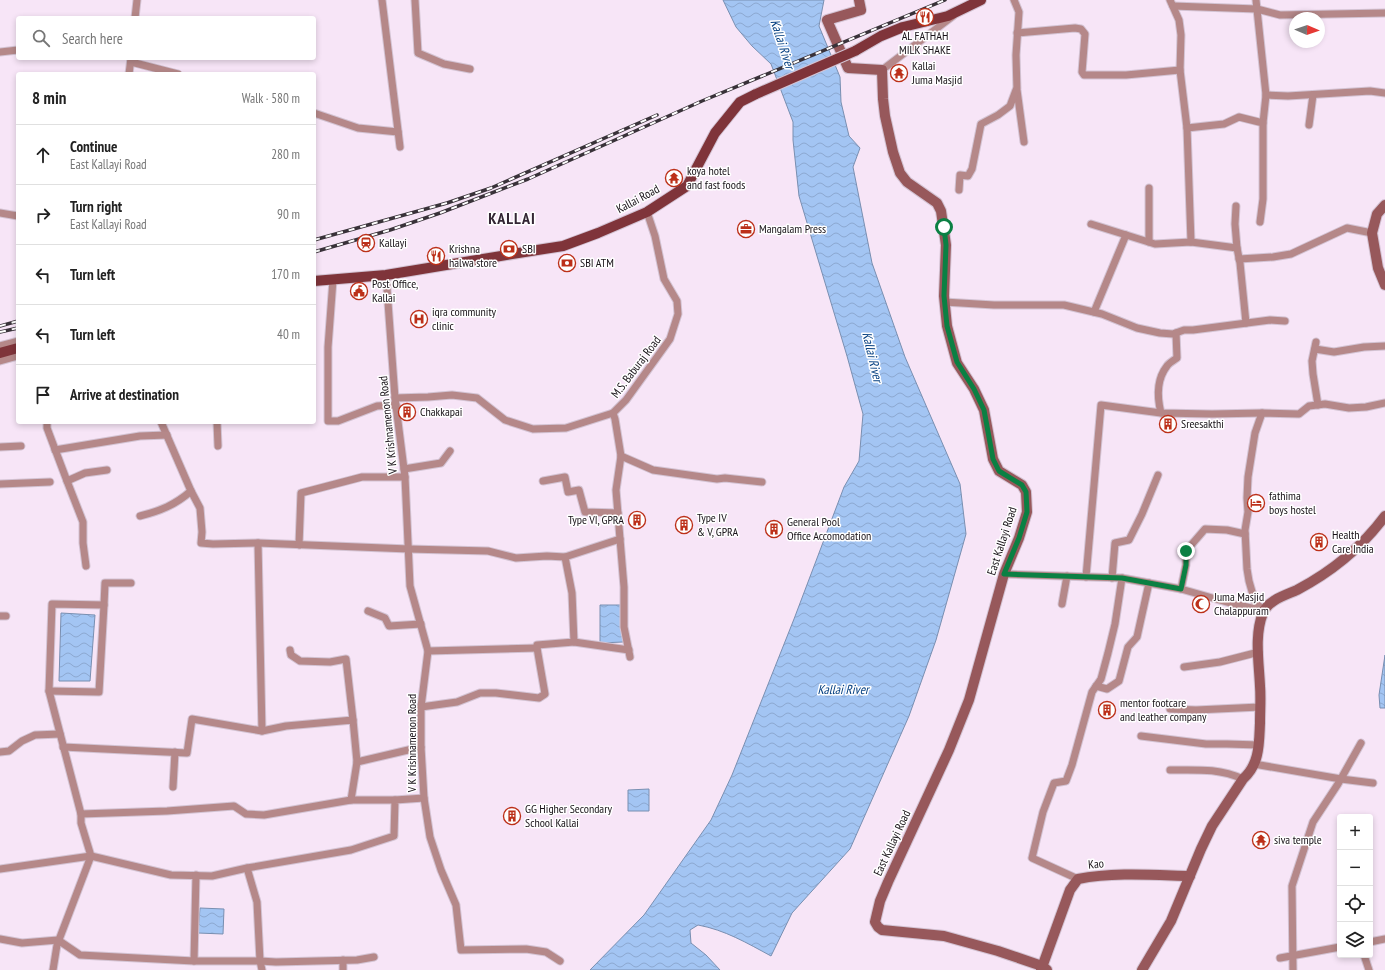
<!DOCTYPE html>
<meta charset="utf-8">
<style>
body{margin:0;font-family:"PT Sans Narrow",sans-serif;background:#f6f6f6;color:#222}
.controls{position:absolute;right:12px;bottom:12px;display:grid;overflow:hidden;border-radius:4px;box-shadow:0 2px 6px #0003}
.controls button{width:36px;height:36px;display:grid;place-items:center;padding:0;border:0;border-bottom:1px solid #e0e0e0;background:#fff;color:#222;font:20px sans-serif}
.compass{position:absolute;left:1289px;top:12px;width:36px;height:36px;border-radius:50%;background:#fff;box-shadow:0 2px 6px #0003;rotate:92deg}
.stop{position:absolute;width:12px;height:12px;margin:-9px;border:3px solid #0b8043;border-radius:50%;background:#fff}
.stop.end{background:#0b8043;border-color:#fff;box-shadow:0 1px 4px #0008}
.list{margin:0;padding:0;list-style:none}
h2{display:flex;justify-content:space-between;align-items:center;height:52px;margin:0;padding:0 16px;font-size:17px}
h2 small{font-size:13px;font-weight:400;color:#767676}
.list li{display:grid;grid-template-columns:26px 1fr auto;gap:12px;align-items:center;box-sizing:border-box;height:60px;padding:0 16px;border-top:1px solid #e0e0e0}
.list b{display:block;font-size:15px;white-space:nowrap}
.list p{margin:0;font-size:13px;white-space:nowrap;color:#767676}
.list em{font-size:13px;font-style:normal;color:#767676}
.icon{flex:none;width:22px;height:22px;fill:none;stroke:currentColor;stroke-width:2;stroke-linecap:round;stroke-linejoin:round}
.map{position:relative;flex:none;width:1385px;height:970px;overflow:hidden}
.search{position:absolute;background:#fff;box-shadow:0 2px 6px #0003;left:16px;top:16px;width:300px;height:44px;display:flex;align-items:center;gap:10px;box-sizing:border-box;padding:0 14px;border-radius:4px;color:#767676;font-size:15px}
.panel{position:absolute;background:#fff;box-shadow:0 2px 6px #0003;left:16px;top:72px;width:300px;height:352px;border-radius:4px}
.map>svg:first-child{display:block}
</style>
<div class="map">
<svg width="1385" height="970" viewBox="0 0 1385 970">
<defs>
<pattern id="water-waves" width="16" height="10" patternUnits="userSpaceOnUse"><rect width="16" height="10" fill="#a3c5f3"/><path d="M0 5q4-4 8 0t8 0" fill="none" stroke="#8ca8d0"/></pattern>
</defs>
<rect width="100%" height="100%" fill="#f7e5f7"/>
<g fill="url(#water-waves)" stroke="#798fb1">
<path d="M723,0H824L819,26L840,77L841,102L849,136L860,148L853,167L872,263L905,357L960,484L966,534L936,640L909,716L850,849L792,913L771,956C747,943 725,930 698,925L690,930L691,943L706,955L720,970H590L644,915L711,820L732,775L794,619L844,487L859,461L863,414L847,356L799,196L793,140V122L771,64L752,46L736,27Z"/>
<polygon points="600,605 622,605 623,642 600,643"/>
<polygon points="61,613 95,615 90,681 59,681"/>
<polygon points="1385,655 1385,708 1380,708 1379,695"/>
<polygon points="649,789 649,811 628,811 628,790"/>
<polygon points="200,908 224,909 223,934 198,933"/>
</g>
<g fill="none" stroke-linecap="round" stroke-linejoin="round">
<g stroke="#d3c3d3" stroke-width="9">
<g id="street">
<polyline points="382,0 400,147"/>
<polyline points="415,0 418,53 444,64 470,69"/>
<polyline points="1014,0 1019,12 1016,55 1017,90 1024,142"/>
<polyline points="1170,0 1179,20 1181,35 1180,70 1187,128 1191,242"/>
<polyline points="1256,0 1266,95 1263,123"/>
<polyline points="1173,6 1257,9 1280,15 1385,13"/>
<polyline points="135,18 137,0"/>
<polyline points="1017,33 1075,28 1081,29 1085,34 1082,72 1084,75 1126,75 1180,70"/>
<polyline points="0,52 18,50"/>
<polyline points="131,62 178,74"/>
<polyline points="882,70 953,16"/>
<polyline points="129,74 131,58"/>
<polyline points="1266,95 1288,96 1370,91 1385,93"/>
<polyline points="314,113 358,128 398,132"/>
<polyline points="1309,125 1313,95"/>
<polyline points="1187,128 1224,124 1239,117 1263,123 1263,199 1260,222"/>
<polyline points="1149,188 1149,242"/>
<polyline points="959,190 960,175 968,176 972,169 981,124 998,115 1010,106 1016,90"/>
<polyline points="1236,206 1235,224 1237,248 1240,263 1246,323"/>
<polyline points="0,213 18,216"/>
<polyline points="1091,224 1155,244 1191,242 1237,248"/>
<polyline points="1239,259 1273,257 1291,254 1347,228 1372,233"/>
<polyline points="333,280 328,347 328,421 338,421 377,406 396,405"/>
<polyline points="944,302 994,305 1064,305 1102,314 1137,328 1160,333 1173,334 1184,330 1193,330 1270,320 1285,321"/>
<polyline points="1094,312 1126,235"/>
<path d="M1176,333L1177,358C1174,360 1169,363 1167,366C1156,380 1157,397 1161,413L1212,414L1262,413"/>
<polyline points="1316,342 1312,361 1313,374 1318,405"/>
<polyline points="0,346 18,341"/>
<polyline points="1315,349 1334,352 1364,347 1385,346"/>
<polyline points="0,361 18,356"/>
<polyline points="395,398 428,397 452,395 477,398 505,420 533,429 566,428 613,413"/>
<polyline points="47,422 47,428 67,481 85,473 107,470"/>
<polyline points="217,422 218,446"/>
<polyline points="0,447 21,446"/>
<polyline points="55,450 140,436 167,435"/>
<polyline points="621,456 653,470 717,479 725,478 762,482"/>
<polyline points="404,469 441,463 450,451"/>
<polyline points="67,481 83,522 83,543 86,566"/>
<polyline points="543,481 565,477 568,492 579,490 585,512 618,513"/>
<polyline points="0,484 50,482"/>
<polyline points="191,491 200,508 202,532 201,543 213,544 258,543 409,549 488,551 516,558 547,556 565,557"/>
<path d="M140,516C160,511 175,505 191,491L161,422"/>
<polyline points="620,539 624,587 624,627 630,657"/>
<polyline points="258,543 262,731"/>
<polyline points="299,545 301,493 362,477 405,477"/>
<polyline points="1004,574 1122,578 1181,589 1230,603 1264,611"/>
<polyline points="1086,577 1101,405 1161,413"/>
<polyline points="1112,578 1115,543 1129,540 1142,514 1158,475"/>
<polyline points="131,583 105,583 104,605 52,604 49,691 81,814 167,811 234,806 246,814 264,815 351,800 395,800"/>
<polyline points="1181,589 1186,565 1186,551 1205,529 1227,530 1245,534"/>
<polyline points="1062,604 1067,576"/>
<polyline points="368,611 385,618 389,626 421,624"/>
<polyline points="1264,611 1255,602 1249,581 1247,569 1245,530 1248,512 1247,498 1248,477 1255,433 1262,413 1299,414 1309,406 1325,404 1349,408 1366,407 1385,403"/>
<polyline points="0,616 6,616"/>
<polyline points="574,642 629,650"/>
<polyline points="290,650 291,655 300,661 330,662 346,659 353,720"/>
<polyline points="428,651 537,648"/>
<polyline points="1184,667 1220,662 1259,652"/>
<polyline points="1096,686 1107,689 1119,681 1128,647 1137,637 1149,583"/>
<polyline points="49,691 99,692 104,605"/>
<polyline points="421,707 457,702 480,693 496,693 539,698 545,694 537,648 537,645 574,642 572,593 565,557 620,539 616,490 621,456 615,419 613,413 626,400 670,339 678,314 677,301 664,279 655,236 647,212"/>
<polyline points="1170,709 1196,710 1260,707"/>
<polyline points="1141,736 1206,744 1227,744 1259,745"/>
<polyline points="63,747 187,753 192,719 262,731 286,726 353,720 357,762 421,747"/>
<polyline points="0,752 9,751 22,741 35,735 60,734"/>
<polyline points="1254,764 1341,779 1373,783"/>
<path d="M1170,770C1197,770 1218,768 1243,779"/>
<polyline points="173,787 175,752"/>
<polyline points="424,798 430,837 441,870 456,905 461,950 526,949 546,952 560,961"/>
<polyline points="351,800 357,762"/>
<polyline points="247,868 257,902 260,961 262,970"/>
<polyline points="0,869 91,856 171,875 212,876 247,868 351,850 394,836 395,800 424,798 421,747 421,707 428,651 410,586 405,477 395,398 386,275"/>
<polyline points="196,875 194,961 260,961 276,962 357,960 374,957"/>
<polyline points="1078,879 1032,858 1043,812 1054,783 1066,781 1072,765 1092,692 1101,679 1108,653 1115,624 1122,578"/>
<polyline points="0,939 22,943 58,940 80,955 194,961"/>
<polyline points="1370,942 1385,939"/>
<polyline points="1364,955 1369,970"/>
<polyline points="1280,958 1340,947"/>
<polyline points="343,960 343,970"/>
<polyline points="53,970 57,945 91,856 81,823 81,814"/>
<polyline points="1293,970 1292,886 1313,822 1338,784 1361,743"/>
</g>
</g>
<g stroke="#d3c3d3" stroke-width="12">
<g id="secondary">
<polyline points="859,0 861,10 827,20 848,68 882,70 883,99 885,116 893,152 900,173 907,182 937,203 941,211 946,245 944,296 947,326 957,363 974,389 984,410 993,459 999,471 1022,485 1026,492 1027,512 1019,538 1004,574 969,700 949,750 888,882 880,901 875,922 878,927 882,930 944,936 998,951 1042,966 1047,970"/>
<polyline points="1385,205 1377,214 1372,233 1378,268 1385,285"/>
<path d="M1041,970L1070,890L1078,879C1114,872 1153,875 1190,876"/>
<path d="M1142,970L1171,921L1201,849L1212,826L1243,779C1260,764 1259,743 1260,723C1260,710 1261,698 1260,686C1259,663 1254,635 1263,613C1268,600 1286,595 1297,590C1331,572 1362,547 1385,516"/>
</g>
</g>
<g stroke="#d3c3d3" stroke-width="12">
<g id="primary">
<polyline points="855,51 881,36 903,27 948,16 981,0"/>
<polyline points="314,281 386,275 531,251 563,246 598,233 647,212 687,186 715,133 740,102 756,94"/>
<polyline points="0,353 18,348"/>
</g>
</g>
<use href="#street" stroke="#b58889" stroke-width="7"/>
<use href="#secondary" stroke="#97585b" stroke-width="10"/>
<use href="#primary" stroke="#7f343a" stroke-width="10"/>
<g stroke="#393239" stroke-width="3.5">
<g id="rail">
<polyline points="314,240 447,203 491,188 657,115"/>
<polyline points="314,252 390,230 440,213 528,179 702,101 945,0"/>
<polyline points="0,326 18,321"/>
<polyline points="0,332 18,328"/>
</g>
</g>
<use href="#rail" stroke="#fff" stroke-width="2" stroke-dasharray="6" stroke-linecap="butt"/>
<g stroke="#d3c3d3" stroke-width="12" stroke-linecap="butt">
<polyline id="primary-bridge" points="756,94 855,51"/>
</g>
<use href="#primary-bridge" stroke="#7f343a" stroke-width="10"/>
</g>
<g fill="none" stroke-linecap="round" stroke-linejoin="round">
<polyline stroke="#0b8043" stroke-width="5" points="944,227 946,245 944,296 947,326 957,362 974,389 984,410 993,459 999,471 1022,485 1026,492 1027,512 1019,538 1004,574 1122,578 1181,589 1186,565 1186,551"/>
</g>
<defs>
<g id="restaurant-ring" transform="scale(0.9)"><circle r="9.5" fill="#fff" stroke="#bc3019" stroke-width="1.5"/><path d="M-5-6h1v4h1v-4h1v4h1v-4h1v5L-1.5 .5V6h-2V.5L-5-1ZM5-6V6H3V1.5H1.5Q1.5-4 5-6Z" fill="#bc3019"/></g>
<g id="temple-ring" transform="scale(0.9)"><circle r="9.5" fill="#fff" stroke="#bc3019" stroke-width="1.5"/><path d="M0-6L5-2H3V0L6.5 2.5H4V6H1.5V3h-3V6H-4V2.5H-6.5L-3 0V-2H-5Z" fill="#bc3019"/></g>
<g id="office-ring" transform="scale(0.9)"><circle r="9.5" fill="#fff" stroke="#bc3019" stroke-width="1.5"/><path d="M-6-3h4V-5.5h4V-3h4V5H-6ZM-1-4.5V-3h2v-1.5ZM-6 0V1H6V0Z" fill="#bc3019"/></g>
<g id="station-ring" transform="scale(0.9)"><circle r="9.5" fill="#fff" stroke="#bc3019" stroke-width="1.5"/><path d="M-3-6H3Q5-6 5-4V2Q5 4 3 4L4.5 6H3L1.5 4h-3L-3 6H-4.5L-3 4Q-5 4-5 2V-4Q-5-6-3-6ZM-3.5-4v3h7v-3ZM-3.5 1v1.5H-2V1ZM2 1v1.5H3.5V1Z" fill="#bc3019"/></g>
<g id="bank-ring" transform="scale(0.9)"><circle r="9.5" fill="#fff" stroke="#bc3019" stroke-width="1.5"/><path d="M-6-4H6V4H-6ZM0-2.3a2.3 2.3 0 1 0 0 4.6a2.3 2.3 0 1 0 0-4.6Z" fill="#bc3019"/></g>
<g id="civic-ring" transform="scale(0.9)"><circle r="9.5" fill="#fff" stroke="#bc3019" stroke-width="1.5"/><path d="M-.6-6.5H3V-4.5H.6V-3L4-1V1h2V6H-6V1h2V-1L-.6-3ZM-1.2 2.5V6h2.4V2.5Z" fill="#bc3019"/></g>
<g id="hospital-ring" transform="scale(0.9)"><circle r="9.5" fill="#fff" stroke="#bc3019" stroke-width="1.5"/><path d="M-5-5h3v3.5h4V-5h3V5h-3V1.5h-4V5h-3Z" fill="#bc3019"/></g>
<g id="building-ring" transform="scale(0.9)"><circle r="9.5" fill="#fff" stroke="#bc3019" stroke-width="1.5"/><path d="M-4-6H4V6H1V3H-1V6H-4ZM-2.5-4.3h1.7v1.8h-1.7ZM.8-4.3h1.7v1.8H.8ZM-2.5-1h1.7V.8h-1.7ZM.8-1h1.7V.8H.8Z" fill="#bc3019"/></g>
<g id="hotel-ring" transform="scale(0.9)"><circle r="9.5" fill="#fff" stroke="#bc3019" stroke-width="1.5"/><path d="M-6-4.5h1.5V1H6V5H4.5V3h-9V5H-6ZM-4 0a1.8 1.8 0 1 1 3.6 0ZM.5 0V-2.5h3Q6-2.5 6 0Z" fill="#bc3019"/></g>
<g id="mosque-ring" transform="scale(0.9)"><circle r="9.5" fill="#fff" stroke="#bc3019" stroke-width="1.5"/><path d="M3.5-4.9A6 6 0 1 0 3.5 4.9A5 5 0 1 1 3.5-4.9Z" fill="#bc3019"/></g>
</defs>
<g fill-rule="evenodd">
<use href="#restaurant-ring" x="925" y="17"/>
<use href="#temple-ring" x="899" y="73"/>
<use href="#temple-ring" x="674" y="178"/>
<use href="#office-ring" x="746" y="229"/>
<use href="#station-ring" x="366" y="243"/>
<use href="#bank-ring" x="509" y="249"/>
<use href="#restaurant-ring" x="436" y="256"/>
<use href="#bank-ring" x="567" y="263"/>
<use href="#civic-ring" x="359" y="291"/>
<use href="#hospital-ring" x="419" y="319"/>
<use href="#building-ring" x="407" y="412"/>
<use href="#building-ring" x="1168" y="424"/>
<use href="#hotel-ring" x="1256" y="503"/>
<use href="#building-ring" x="637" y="520"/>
<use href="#building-ring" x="684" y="525"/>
<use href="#building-ring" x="774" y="529"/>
<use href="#building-ring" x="1319" y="542"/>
<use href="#mosque-ring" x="1201" y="604"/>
<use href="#building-ring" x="1107" y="710"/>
<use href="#building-ring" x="512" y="816"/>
<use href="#temple-ring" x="1261" y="840"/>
</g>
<g text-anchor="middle" stroke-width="3" stroke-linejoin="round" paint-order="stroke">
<g font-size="12" fill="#181218" stroke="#fff" text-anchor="start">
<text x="925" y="40" text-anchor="middle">AL FATHAH<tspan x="925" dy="14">MILK SHAKE</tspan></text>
<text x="912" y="70">Kallai<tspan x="912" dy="14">Juma Masjid</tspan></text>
<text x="687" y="175">koya hotel<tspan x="687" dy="14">and fast foods</tspan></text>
<text x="759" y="233">Mangalam Press</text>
<text x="379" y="247">Kallayi</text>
<text x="449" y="253">Krishna<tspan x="449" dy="14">halwa store</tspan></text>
<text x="522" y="253">SBI</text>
<text x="580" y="267">SBI ATM</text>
<text x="372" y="288">Post Office,<tspan x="372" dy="14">Kallai</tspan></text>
<text x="432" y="316">iqra community<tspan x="432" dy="14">clinic</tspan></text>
<text x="420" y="416">Chakkapai</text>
<text x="1181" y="428">Sreesakthi</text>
<text x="1269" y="500">fathima<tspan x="1269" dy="14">boys hostel</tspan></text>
<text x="697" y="522">Type IV<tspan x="697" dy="14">&amp; V, GPRA</tspan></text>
<text x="624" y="524" text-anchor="end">Type VI, GPRA</text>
<text x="787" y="526">General Pool<tspan x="787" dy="14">Office Accomodation</tspan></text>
<text x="1332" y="539">Health<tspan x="1332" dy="14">Care India</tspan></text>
<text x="1214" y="601">Juma Masjid<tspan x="1214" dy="14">Chalappuram</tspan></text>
<text x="1120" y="707">mentor footcare<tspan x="1120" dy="14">and leather company</tspan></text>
<text x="525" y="813">GG Higher Secondary<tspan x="525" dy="14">School Kallai</tspan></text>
<text x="1274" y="844">siva temple</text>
</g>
<g font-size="12" fill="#181218" stroke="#fff">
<text transform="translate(638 199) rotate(-28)" y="4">Kallai Road</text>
<text transform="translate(636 367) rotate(-53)" y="4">M.S. Baburaj Road</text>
<text transform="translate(388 425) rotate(-96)" y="4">V K Krishnamenon Road</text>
<text transform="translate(1002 541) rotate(-72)" y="4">East Kallayi Road</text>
<text transform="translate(412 743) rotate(-90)" y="4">V K Krishnamenon Road</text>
<text transform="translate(892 843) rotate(-65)" y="4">East Kallayi Road</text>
<text transform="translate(1096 864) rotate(-5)" y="4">Kao</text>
</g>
<g font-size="13" font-style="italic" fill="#043f80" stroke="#fff">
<text transform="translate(783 44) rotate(72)" y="5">Kallai River</text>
<text transform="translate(873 357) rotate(77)" y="5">Kallai River</text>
<text x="843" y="694">Kallai River</text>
</g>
<g font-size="16" font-weight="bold" letter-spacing="1" fill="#332634" stroke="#fff">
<text x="512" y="224">KALLAI</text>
</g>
</g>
</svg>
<div class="controls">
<button>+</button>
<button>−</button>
<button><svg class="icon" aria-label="locate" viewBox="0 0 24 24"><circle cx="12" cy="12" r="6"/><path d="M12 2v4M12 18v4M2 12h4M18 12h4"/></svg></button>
<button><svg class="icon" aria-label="layers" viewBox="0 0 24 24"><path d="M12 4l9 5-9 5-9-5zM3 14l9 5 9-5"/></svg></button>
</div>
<svg class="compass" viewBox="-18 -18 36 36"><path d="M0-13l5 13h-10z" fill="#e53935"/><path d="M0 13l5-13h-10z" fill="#767676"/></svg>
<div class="stop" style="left:944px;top:227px"></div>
<div class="stop end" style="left:1186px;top:551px"></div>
<div class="search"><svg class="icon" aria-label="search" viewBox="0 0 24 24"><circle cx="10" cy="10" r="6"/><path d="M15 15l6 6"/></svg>Search here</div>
<section class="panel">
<h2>8 min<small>Walk · 580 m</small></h2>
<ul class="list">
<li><svg class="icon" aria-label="ahead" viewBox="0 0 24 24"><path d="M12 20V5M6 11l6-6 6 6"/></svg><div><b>Continue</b><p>East Kallayi Road</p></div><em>280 m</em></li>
<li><svg class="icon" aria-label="right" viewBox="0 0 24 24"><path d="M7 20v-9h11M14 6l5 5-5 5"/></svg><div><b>Turn right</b><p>East Kallayi Road</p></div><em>90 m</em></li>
<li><svg class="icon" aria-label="left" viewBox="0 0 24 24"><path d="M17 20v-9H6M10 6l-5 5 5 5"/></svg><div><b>Turn left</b></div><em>170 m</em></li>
<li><svg class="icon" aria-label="left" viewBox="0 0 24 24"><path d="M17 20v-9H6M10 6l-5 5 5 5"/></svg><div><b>Turn left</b></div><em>40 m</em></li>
<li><svg class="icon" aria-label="arrive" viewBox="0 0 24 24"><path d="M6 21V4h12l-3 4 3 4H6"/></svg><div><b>Arrive at destination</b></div></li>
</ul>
</section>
</div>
